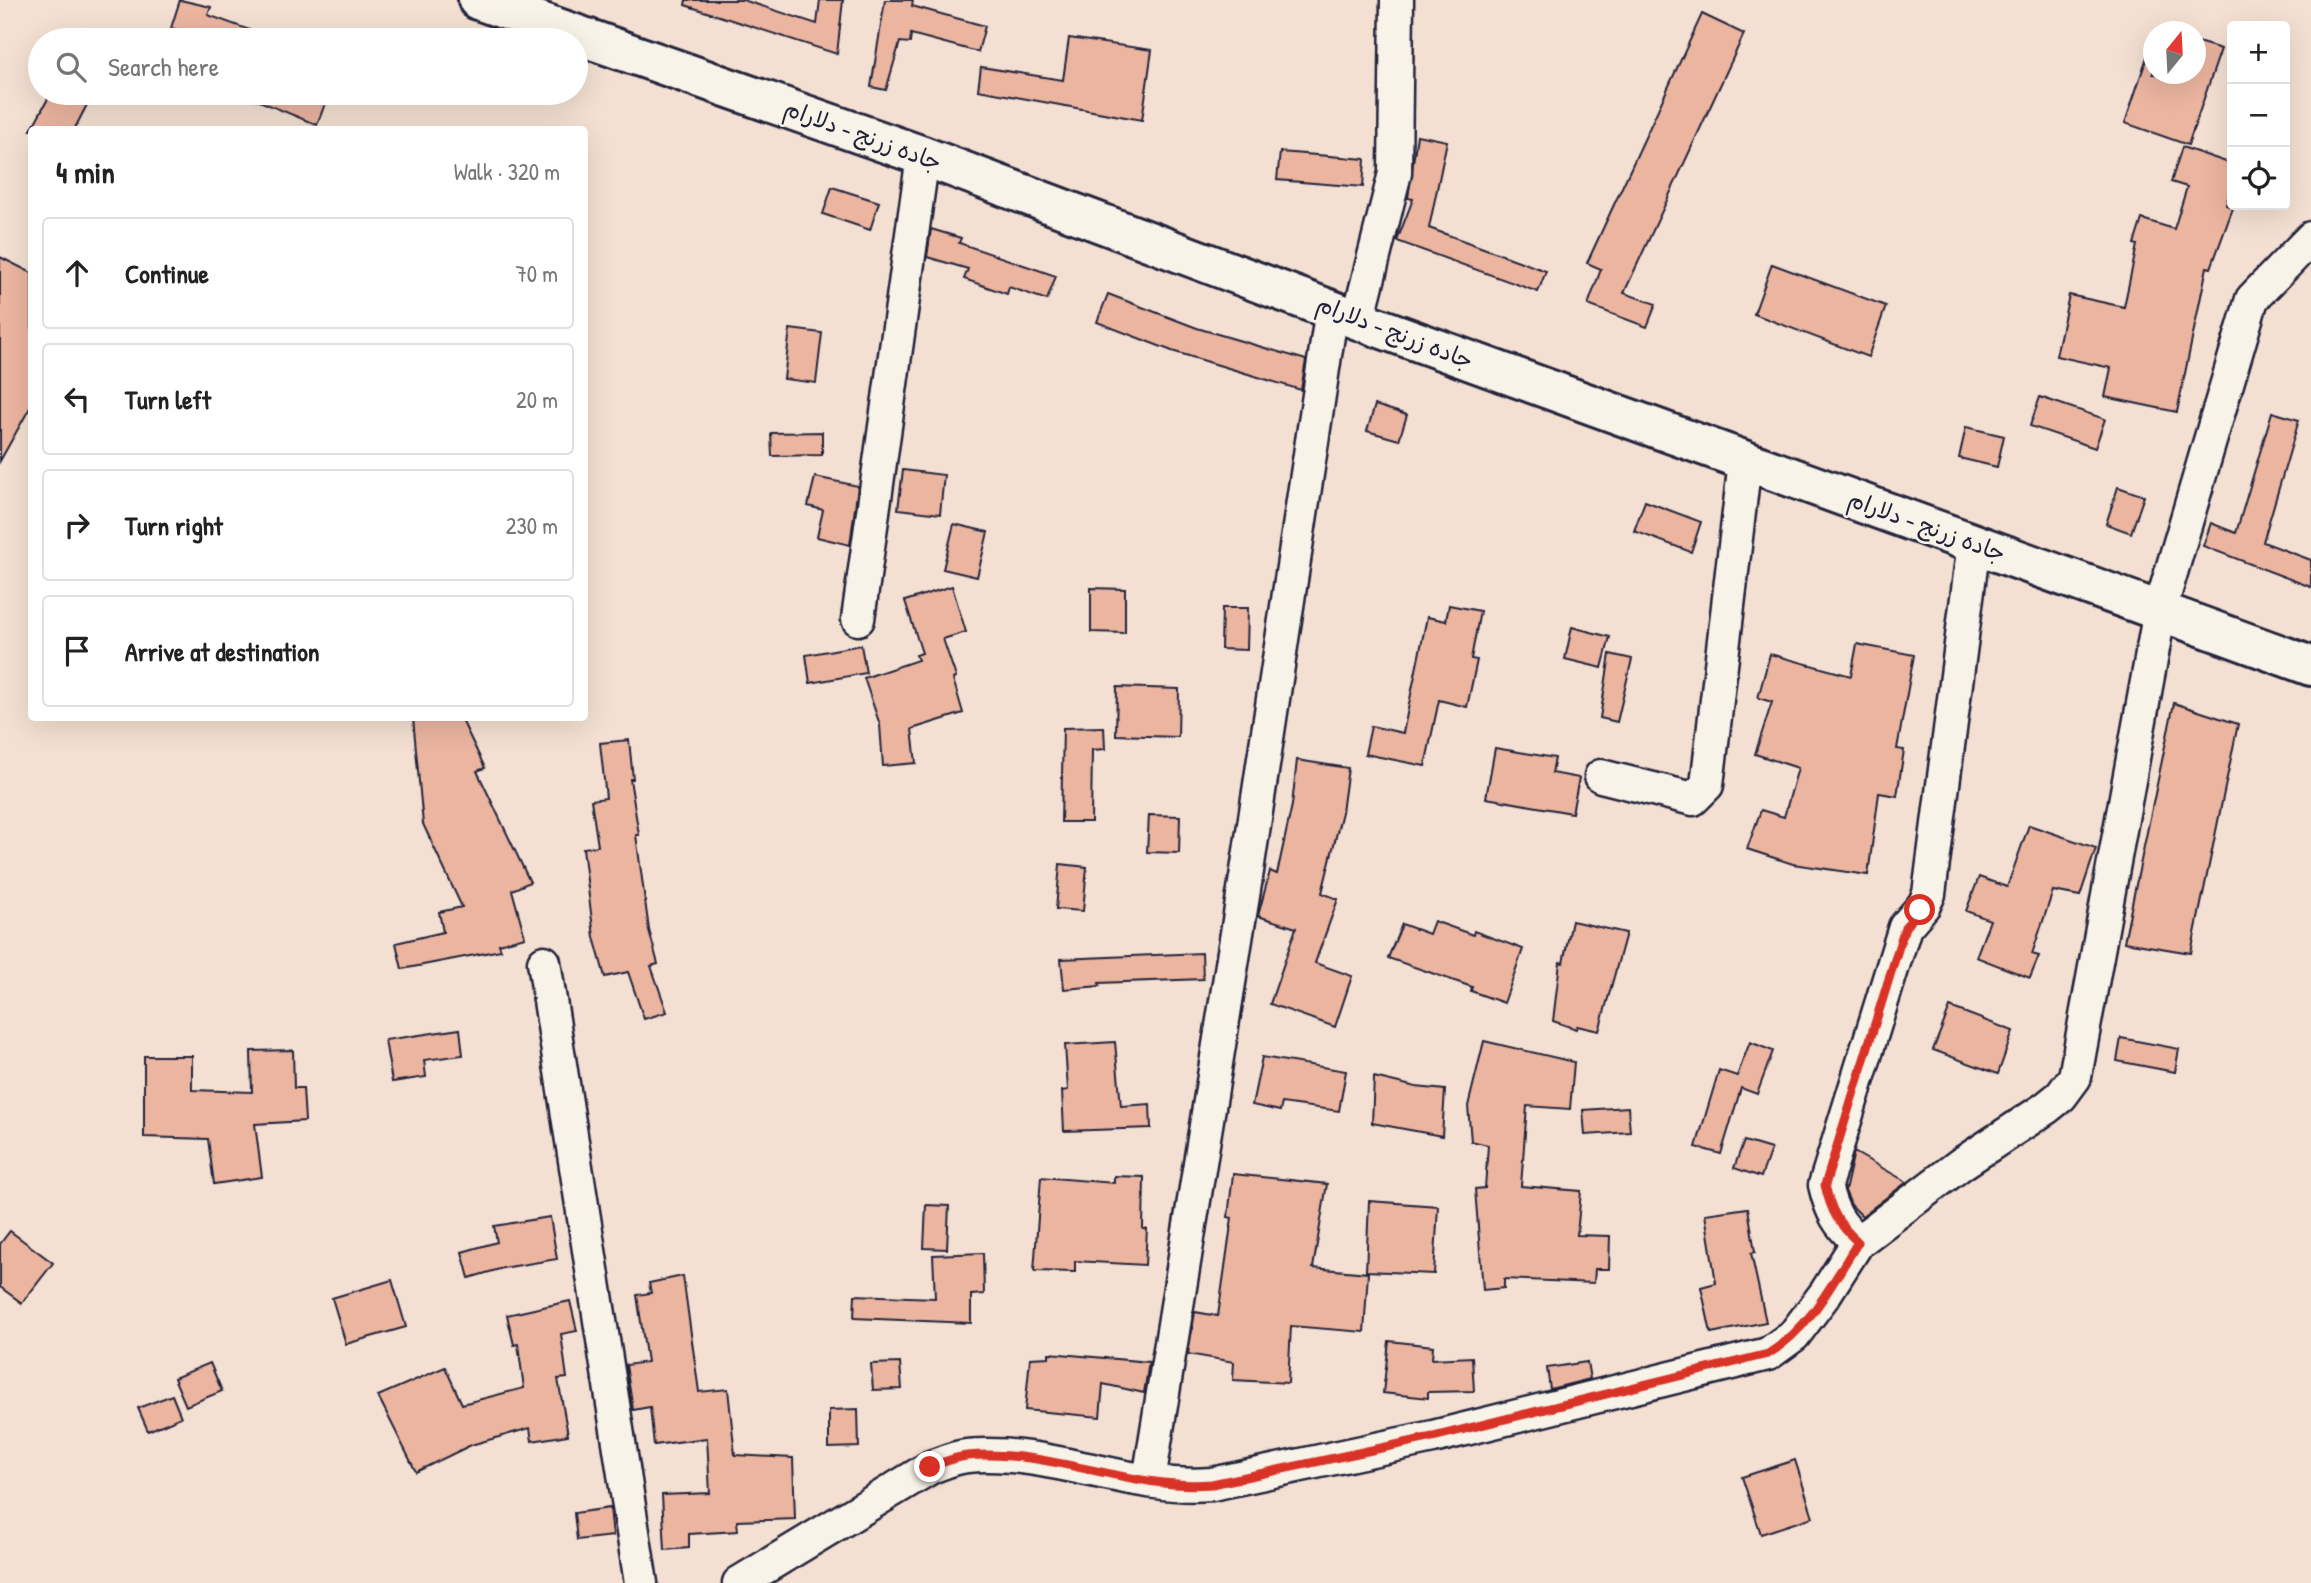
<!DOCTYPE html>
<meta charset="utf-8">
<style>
body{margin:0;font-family:"Patrick Hand","Playpen Sans Arabic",sans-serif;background:#f6f6f6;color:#222}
.controls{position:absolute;right:21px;top:21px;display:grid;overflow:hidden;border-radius:7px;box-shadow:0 7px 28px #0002}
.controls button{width:63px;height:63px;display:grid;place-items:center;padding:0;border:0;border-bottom:2px solid #e0e0e0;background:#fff;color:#222;font:35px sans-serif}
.compass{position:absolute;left:2143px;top:21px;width:63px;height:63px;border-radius:50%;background:#fff;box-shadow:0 7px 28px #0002;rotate:18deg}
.stop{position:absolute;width:21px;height:21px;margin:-16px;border:5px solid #d93025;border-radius:50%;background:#fff}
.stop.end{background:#d93025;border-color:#fff;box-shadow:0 2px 7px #0008}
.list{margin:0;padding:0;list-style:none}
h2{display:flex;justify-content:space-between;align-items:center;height:91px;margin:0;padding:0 28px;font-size:30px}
h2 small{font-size:23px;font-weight:400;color:#767676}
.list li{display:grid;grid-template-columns:46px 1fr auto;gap:21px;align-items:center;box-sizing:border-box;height:112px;margin:0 14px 14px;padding:0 14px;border:2px solid #e0e0e0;border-radius:7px}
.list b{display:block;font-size:26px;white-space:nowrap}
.list em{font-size:23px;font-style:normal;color:#767676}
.icon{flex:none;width:38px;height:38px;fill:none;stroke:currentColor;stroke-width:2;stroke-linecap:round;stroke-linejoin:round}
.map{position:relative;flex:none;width:2311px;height:1583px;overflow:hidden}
.search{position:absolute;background:#fff;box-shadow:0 7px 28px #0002;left:28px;top:28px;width:560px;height:77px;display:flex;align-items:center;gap:18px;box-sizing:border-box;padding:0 24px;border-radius:38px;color:#767676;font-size:26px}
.panel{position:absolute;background:#fff;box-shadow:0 7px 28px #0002;left:28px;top:126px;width:560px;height:595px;border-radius:7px}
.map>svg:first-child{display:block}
</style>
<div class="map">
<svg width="2311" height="1583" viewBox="0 0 2311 1583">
<rect width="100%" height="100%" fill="#f3e0d2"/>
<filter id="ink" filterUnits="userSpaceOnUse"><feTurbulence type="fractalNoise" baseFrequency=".0143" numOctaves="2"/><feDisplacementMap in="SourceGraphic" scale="14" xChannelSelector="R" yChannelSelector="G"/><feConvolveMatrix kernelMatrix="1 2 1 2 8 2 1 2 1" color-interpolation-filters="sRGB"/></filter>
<g filter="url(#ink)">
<g fill="#ebb5a0" stroke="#22223b" stroke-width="2">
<polygon points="180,0 211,7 208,15 269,37 268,40 184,40 187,33 171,28"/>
<polygon points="686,0 743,0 817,24 820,0 843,0 837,54 685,5"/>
<polygon points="885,0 913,0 912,6 985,26 978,52 911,34 910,43 900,42 886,90 871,87"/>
<polygon points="1702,14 1744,34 1624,293 1656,304 1647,327 1588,305 1601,269 1587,263"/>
<polygon points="1069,38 1152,50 1142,120 978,90 981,67 1063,80"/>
<polygon points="2153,39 2153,74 2195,74 2195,41 2221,49 2188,145 2125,123"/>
<polygon points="51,93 93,93 74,130 31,130"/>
<polygon points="240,93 329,93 317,125"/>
<polygon points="1417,135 1447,141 1429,228 1546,271 1538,292 1397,241 1413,199 1408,198"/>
<polygon points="2182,147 2232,164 2232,186 2226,205 2233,208 2211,268 2207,267 2177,412 2105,397 2111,368 2056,356 2069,295 2124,307 2137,245 2134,244 2142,219 2174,229 2187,187 2171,182"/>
<polygon points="1280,152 1365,159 1363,187 1277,180"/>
<polygon points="832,187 879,202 870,230 823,214"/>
<polygon points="931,229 961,238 959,243 1056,276 1047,300 1009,287 1007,294 964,279 968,269 927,257"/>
<polygon points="0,257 32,273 32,404 0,461"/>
<polygon points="1772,264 1886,306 1868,357 1754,314"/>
<polygon points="1108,294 1197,328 1306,360 1301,390 1172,351 1097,322"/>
<polygon points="790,329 822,333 816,383 784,379"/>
<polygon points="2040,397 2105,419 2095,448 2030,426"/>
<polygon points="1375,405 1407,415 1399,440 1367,431"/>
<polygon points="2272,412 2299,420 2263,542 2311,560 2311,587 2203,546 2211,523 2236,533"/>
<polygon points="1966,427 2004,436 1997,467 1959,458"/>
<polygon points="822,432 822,455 772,456 771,433"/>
<polygon points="903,470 944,475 940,514 898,509"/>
<polygon points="815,477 858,486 850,545 817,537 823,510 808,506"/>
<polygon points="2118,487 2144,496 2131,533 2106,524"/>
<polygon points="1645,501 1701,522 1691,552 1634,531"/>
<polygon points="954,524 988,532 977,577 943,569"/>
<polygon points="952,586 966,632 943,639 956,677 953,679 963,713 912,729 916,763 883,766 880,725 864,678 918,660 916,655 922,653 905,601"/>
<polygon points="1091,588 1125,589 1125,633 1091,632"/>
<polygon points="1449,605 1480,611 1471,659 1477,660 1467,707 1439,700 1425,766 1365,754 1371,726 1403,733 1427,617 1446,621"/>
<polygon points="1222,608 1248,608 1247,650 1221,649"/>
<polygon points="1572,627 1610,637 1602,668 1565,659"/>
<polygon points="1857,644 1914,655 1897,749 1904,750 1897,796 1879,793 1868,875 1793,864 1747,849 1761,810 1784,817 1798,768 1755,754 1772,702 1758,698 1770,654 1851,676"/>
<polygon points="861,645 866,673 810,683 806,655"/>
<polygon points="1610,654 1632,659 1617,722 1600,718"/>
<polygon points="1117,687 1179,689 1178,737 1116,735"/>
<polygon points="2174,703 2238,724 2191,953 2124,942"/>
<polygon points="413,718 461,718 485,768 477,771 530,882 512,890 525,937 499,944 501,950 402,969 396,943 443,932 439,912 462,907 423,824"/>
<polygon points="1104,727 1105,749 1092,750 1091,822 1061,822 1063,728"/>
<polygon points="629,740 633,779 630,779 639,835 636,835 649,930 658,964 651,966 667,1012 644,1019 628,972 605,977 594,937 583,848 598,846 591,800 606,798 600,743"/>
<polygon points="1495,748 1555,758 1552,773 1579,778 1572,813 1486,798"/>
<polygon points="1297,760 1348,768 1342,812 1322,893 1338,899 1315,963 1352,976 1335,1027 1270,1004 1296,928 1258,916 1270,871 1277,874 1292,805"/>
<polygon points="1149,815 1180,816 1179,853 1147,852"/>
<polygon points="2029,825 2096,848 2080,896 2053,891 2032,954 2039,956 2030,978 1976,957 1990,920 1966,911 1979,877 2007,887"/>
<polygon points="1060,864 1087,867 1083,911 1056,909"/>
<polygon points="1434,921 1473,935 1474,931 1523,949 1504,1003 1471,991 1472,987 1388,958 1402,924 1429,934"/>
<polygon points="1572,921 1626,933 1599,1031 1577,1026 1576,1029 1553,1021 1560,962 1563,963"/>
<polygon points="1202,953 1203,979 1099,983 1100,986 1064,989 1061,959"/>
<polygon points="1950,1007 2013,1031 1998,1074 1933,1050"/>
<polygon points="460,1029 463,1055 424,1060 426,1077 392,1082 385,1040"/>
<polygon points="2121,1038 2179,1049 2175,1072 2117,1061"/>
<polygon points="1484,1041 1574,1062 1570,1109 1527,1106 1521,1186 1581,1191 1577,1235 1610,1236 1609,1269 1595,1269 1594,1283 1504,1279 1504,1288 1483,1290 1475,1189 1485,1188 1488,1145 1471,1141 1468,1106"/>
<polygon points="1115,1042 1121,1106 1150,1104 1151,1128 1064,1131 1062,1091 1068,1090 1065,1045"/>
<polygon points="1750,1042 1773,1051 1757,1094 1741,1088 1721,1154 1696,1147 1719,1070 1737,1076"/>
<polygon points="293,1050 294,1088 303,1088 305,1121 255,1124 262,1177 214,1184 208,1139 144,1137 144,1056 192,1056 192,1090 252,1092 251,1051"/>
<polygon points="1262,1057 1346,1071 1339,1111 1282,1103 1280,1111 1252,1105"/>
<polygon points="1374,1077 1416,1087 1445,1090 1442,1136 1372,1123"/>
<polygon points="1628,1107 1630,1132 1585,1135 1583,1110"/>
<polygon points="1744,1141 1771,1149 1761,1177 1734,1168"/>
<polygon points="1854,1152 1907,1182 1862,1216 1851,1205 1845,1191"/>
<polygon points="1233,1174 1327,1184 1313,1268 1368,1273 1364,1332 1291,1326 1288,1383 1233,1380 1234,1362 1188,1354 1195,1312 1218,1316 1232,1218 1228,1217"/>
<polygon points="1114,1176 1144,1177 1143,1229 1147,1229 1145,1265 1075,1261 1075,1272 1034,1271 1041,1177 1114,1183"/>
<polygon points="1369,1201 1438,1206 1434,1274 1366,1271"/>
<polygon points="926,1205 949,1206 947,1249 924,1248"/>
<polygon points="1748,1208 1755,1252 1751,1253 1766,1322 1711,1333 1701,1287 1716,1283 1705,1214"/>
<polygon points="550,1217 557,1259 503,1268 469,1278 462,1252 497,1242 494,1226"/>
<polygon points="10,1231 53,1263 22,1303 0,1287 0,1244"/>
<polygon points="983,1253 984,1294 971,1295 971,1323 854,1318 855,1295 935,1298 933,1255"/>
<polygon points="683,1276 699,1392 728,1389 735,1455 793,1458 795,1519 737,1521 738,1531 689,1534 689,1548 665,1550 662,1495 710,1493 707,1438 654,1445 650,1407 633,1410 626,1365 647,1362 637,1295 651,1293 649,1283"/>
<polygon points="392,1280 406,1327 346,1344 332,1298"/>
<polygon points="570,1301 577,1331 561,1334 567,1378 558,1379 568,1435 532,1441 530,1428 471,1445 416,1472 378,1396 445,1367 462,1404 524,1388 518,1344 514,1345 507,1315"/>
<polygon points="1389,1341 1433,1346 1432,1359 1472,1357 1474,1391 1428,1392 1428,1398 1383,1393"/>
<polygon points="1049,1353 1149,1362 1144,1393 1103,1384 1100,1417 1025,1410 1030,1358 1049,1357"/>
<polygon points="1587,1362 1590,1379 1550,1389 1547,1368"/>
<polygon points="210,1363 222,1391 186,1406 174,1378"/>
<polygon points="900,1363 902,1389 873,1390 871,1364"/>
<polygon points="172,1395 181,1417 148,1431 138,1408"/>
<polygon points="858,1409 859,1447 829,1448 829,1410"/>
<polygon points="1795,1460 1813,1517 1761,1534 1742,1477"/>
<polygon points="610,1508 613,1536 577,1540 574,1513"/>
</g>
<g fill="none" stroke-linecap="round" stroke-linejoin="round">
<g stroke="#22223b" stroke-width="37">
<g id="minor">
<polyline points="1358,320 1395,173 1397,0"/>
<polyline points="858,619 923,156"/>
<polyline points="1601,776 1693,799 1707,785 1745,461"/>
<polyline points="544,962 641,1583"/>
<path d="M1858,1242C1838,1224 1831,1211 1825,1185L1905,927L1924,905L1929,894L1974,543"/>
<polyline points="1149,1480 1247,871 1332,309"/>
<path d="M739,1583L931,1467C942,1463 955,1457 967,1456C1050,1448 1130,1491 1212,1484L1433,1437L1768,1354L1794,1335L1825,1294L1858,1242L1961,1164L2046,1108L2061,1096L2075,1077L2160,610L2252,299L2311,238"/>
</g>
</g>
<g stroke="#22223b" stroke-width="44">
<polyline id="highway" points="478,0 923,156 1358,320 2311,666"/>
</g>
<use href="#minor" stroke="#f7f3e8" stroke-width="32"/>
<use href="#highway" stroke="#f7f3e8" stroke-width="38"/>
</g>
</g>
<g fill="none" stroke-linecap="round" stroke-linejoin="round" filter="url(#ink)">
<path stroke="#d93025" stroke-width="9" d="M930,1467C942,1463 955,1457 967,1456C1050,1448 1130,1491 1212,1484L1433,1437L1768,1354C1810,1329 1833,1282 1858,1242C1838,1224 1831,1211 1825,1185L1905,927L1920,910"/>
</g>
<g text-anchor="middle" stroke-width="5" stroke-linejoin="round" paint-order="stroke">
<g font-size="23" fill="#22223b" stroke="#f7f3e8">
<text transform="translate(863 135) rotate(20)" y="8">جاده زرنج - دلارام</text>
<text transform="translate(1395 332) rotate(21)" y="8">جاده زرنج - دلارام</text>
<text transform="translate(1927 526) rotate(20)" y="8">جاده زرنج - دلارام</text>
</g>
</g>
</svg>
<div class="controls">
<button>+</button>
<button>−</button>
<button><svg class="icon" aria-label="locate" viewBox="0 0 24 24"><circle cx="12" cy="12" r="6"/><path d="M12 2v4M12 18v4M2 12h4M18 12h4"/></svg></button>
</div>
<svg class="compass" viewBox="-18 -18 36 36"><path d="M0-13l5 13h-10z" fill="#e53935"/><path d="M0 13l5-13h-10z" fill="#767676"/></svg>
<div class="stop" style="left:1920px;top:910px"></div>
<div class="stop end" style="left:930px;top:1467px"></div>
<div class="search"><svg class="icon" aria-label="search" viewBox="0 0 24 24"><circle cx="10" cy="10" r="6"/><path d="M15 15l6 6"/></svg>Search here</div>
<section class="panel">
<h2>4 min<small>Walk · 320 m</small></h2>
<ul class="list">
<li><svg class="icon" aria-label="ahead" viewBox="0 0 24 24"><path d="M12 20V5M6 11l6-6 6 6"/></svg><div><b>Continue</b></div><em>70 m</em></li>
<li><svg class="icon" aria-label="left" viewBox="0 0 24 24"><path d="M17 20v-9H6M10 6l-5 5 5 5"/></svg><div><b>Turn left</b></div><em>20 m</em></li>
<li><svg class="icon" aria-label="right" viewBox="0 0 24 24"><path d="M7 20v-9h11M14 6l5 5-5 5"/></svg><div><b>Turn right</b></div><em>230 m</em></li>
<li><svg class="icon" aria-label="arrive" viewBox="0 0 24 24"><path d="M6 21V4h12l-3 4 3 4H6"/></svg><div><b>Arrive at destination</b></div></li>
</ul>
</section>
</div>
